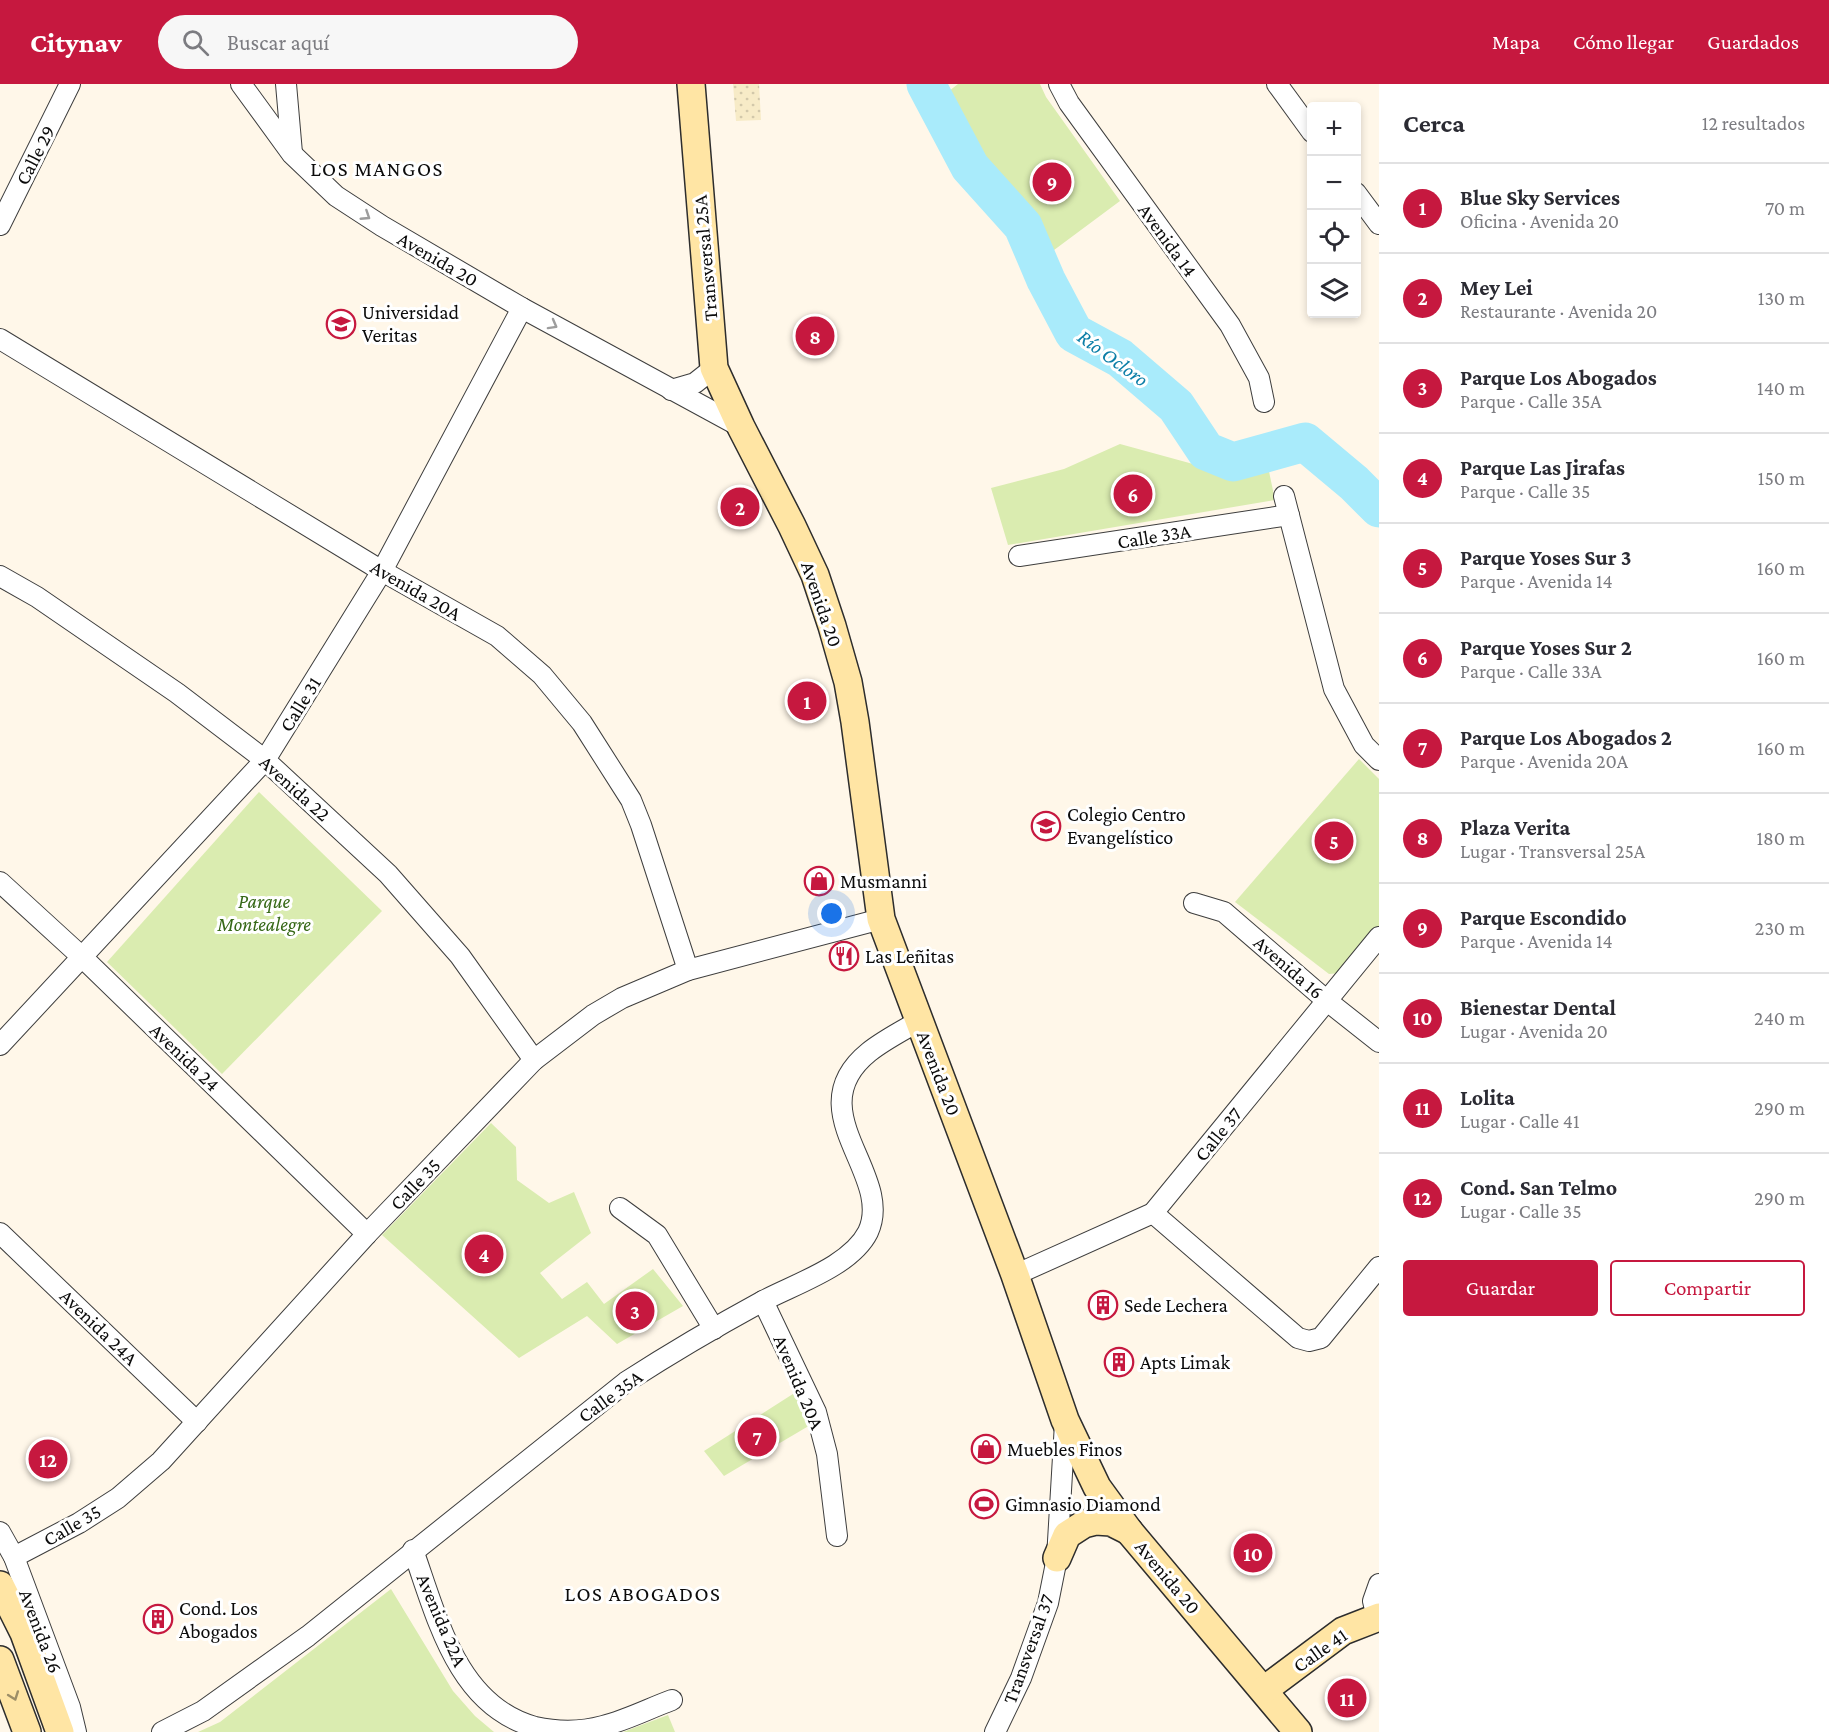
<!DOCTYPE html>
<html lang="es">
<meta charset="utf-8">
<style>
body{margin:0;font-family:"Crimson Pro",serif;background:#f7f7f7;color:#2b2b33}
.controls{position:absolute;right:18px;top:18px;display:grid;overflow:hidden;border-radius:6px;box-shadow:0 3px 9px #0003}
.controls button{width:54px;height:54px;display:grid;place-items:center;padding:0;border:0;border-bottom:2px solid #e1e1e2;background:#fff;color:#2b2b33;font:30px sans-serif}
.you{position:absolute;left:832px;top:830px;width:21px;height:21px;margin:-15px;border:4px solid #fff;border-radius:50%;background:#1a73e8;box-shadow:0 0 0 9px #1a73e833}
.badge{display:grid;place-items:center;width:39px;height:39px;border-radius:50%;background:#c6183f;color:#fff;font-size:20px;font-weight:700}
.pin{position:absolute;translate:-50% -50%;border:3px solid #fff;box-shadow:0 2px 6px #0006}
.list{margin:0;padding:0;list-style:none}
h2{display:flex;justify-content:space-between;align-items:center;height:78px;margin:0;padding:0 24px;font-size:26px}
h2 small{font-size:20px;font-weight:400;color:#7c7c81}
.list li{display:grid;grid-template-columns:39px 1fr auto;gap:18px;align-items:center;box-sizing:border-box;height:90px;padding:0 24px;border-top:2px solid #e1e1e2}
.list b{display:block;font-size:22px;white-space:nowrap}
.list p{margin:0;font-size:20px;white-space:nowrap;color:#7c7c81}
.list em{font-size:20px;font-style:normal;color:#7c7c81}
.actions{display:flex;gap:12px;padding:18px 24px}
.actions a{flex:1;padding:14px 0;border:2px solid #c6183f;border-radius:6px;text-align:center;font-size:21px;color:#c6183f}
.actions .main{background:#c6183f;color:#fff}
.icon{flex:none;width:33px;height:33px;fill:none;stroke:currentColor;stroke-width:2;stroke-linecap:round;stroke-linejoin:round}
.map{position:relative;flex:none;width:1379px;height:1648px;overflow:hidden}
header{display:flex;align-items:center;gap:36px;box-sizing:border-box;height:84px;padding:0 30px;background:#c6183f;color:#fff}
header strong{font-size:28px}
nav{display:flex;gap:33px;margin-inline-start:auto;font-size:21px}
.search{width:420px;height:54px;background:#f7f7f7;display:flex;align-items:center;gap:15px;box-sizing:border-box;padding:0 21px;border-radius:33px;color:#7c7c81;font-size:22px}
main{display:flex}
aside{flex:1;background:#fff}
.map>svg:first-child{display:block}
</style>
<header>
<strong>Citynav</strong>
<div class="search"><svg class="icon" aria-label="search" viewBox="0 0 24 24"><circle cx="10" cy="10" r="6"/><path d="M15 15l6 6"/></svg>Buscar aquí</div>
<nav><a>Mapa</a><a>Cómo llegar</a><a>Guardados</a></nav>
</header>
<main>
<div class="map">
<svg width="1379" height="1648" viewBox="0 0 1379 1648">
<defs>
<pattern id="farmland-dots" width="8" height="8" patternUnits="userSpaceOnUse" patternTransform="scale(1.5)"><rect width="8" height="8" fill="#f7ebc7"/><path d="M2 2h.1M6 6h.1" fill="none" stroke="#d2c8aa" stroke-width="1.8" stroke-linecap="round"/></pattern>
</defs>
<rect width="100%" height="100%" fill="#fff7e9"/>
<polygon fill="url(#farmland-dots)" points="733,0 759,0 761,36 736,37"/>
<g fill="#daecb0">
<polygon points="958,0 1040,0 1046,13 1120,117 1046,172 1033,136 979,79 944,11"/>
<polygon points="1120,360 1193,380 1238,387 1267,378 1275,416 1008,461 991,404 1064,385"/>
<polygon points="1359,675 1379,695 1379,851 1340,889 1329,890 1235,818"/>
<polygon points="259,708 382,827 222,990 107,878"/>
<polygon points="491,1039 516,1063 517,1096 549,1119 574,1108 591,1149 540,1189 562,1215 587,1198 604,1220 653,1185 683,1222 617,1260 587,1232 519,1274 382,1151"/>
<polygon points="796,1308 812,1340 724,1392 704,1367"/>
<polygon points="391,1505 453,1607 475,1632 494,1648 198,1648 220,1638"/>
<polygon points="668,1631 675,1648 623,1648"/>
</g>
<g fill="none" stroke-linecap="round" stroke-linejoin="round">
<polyline stroke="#a9ebfb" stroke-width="39" points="926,0 970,83 1023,142 1046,196 1074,249 1120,274 1176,322 1206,367 1233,378 1305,358 1354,399 1379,424"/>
<g stroke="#3e3e3e" stroke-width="22">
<g id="street">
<polyline points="241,0 292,70 336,112 382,142 522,224 741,343"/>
<polyline points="286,0 292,69"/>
<polyline points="1059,0 1069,19 1230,241 1259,294 1264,318"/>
<polyline points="1277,0 1312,48"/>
<polyline points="1356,109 1379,140"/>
<polyline points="0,141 70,0"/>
<polyline points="0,255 382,487 497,552 542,591 582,639 631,716 641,741 688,886"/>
<polyline points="671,306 695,299 714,284"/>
<polyline points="1284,412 1334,605 1364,661 1379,676"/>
<polyline points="1019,472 1289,431"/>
<polyline points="0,492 37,513 177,609 265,676 388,790 460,872 534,976"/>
<polyline points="0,798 82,873 367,1150"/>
<polyline points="1194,819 1224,828 1326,916 1379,958"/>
<polyline points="0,961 265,676 382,487 522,224"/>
<polyline points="620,1124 657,1151 714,1245"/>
<polyline points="1153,1129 1298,1254 1309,1257 1321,1254 1379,1183"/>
<polyline points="0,1149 197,1338"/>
<polyline points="1015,1191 1153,1129 1379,853"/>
<polyline points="763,1217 816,1328 827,1370 837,1452"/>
<polyline points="0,1448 14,1473 70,1623 76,1648"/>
<path d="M413,1466C437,1533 457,1622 535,1643C558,1648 581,1648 603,1642C627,1636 650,1624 672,1616"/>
<polyline points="14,1473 79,1439 118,1414 161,1377 367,1150 534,976 593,931 622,914 688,886 881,835"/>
<polyline points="1377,1534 1373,1517 1379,1500"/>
<path d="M162,1648L203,1627L308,1552L626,1298C671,1269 717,1242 763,1217C795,1200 851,1182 868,1148C895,1090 796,1027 869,968C884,956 902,947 919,937"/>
<polyline points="995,1648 1021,1594 1048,1519 1057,1474 1065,1339"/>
</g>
</g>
<g stroke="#2d2d2d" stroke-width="30">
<g id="secondary">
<polyline points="691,0 714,284 741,343 792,442 815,491 832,542 848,598 855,638 881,835 1015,1191 1065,1336 1097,1403 1129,1447 1298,1648"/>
<polyline points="1057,1474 1067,1451 1084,1440 1096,1437 1111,1438 1129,1447"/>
<polyline points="0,1501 24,1549 60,1648"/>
<polyline points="0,1576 27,1648"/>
<polyline points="1264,1606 1343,1547 1379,1533"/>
</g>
</g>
<use href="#street" stroke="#fff" stroke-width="20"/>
<use href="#secondary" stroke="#ffe5a4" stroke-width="27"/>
</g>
<defs><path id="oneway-chevron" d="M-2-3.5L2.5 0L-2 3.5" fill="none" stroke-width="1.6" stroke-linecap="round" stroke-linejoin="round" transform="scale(1.5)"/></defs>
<g stroke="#9d9d9d">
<use href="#oneway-chevron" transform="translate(366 132) rotate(33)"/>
<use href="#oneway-chevron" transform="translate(553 241) rotate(29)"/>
</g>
<use stroke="#9d8e67" href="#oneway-chevron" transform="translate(14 1612) rotate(70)"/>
<defs>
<g id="university-ring" transform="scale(1.5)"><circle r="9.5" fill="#fff" stroke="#c6183f" stroke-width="1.5"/><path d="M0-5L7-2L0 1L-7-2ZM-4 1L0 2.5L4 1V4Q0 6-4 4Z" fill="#c6183f"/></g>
<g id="shop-ring" transform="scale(1.5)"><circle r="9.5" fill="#fff" stroke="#c6183f" stroke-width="1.5"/><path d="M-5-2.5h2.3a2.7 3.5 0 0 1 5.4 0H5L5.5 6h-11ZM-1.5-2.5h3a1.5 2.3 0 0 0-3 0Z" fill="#c6183f"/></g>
<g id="restaurant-ring" transform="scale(1.5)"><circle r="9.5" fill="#fff" stroke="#c6183f" stroke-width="1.5"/><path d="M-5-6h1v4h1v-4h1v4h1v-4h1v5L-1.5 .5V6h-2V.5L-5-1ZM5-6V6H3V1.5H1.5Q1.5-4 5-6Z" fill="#c6183f"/></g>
<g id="building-ring" transform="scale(1.5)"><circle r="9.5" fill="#fff" stroke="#c6183f" stroke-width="1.5"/><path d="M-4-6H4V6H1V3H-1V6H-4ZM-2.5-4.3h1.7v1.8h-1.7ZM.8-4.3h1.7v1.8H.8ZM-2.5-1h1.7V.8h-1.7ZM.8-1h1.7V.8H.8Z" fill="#c6183f"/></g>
<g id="stadium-ring" transform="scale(1.5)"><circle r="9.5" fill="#fff" stroke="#c6183f" stroke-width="1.5"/><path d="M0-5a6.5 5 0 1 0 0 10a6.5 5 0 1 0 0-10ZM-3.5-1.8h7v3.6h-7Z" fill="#c6183f"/></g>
</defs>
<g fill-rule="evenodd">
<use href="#university-ring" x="341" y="240"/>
<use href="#university-ring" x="1046" y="742"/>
<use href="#shop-ring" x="819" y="797"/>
<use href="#restaurant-ring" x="844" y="872"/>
<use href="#building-ring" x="1103" y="1221"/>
<use href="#building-ring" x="1119" y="1278"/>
<use href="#shop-ring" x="986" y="1365"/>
<use href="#stadium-ring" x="984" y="1420"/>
<use href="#building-ring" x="158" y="1535"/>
</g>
<g text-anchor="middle" stroke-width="6" stroke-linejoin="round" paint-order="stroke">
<g font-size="20" fill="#0b0b0b" stroke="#fff">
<text transform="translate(35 71) rotate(-63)" y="7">Calle 29</text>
<text transform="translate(1168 156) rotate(54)" y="7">Avenida 14</text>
<text transform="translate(705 174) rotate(-95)" y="7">Transversal 25A</text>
<text transform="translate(438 175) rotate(30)" y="7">Avenida 20</text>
<text transform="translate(1154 452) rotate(-9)" y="7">Calle 33A</text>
<text transform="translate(416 506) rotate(30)" y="7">Avenida 20A</text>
<text transform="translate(822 520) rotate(71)" y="7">Avenida 20</text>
<text transform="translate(300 620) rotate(-58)" y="7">Calle 31</text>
<text transform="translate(295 704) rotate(42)" y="7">Avenida 22</text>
<text transform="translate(1289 883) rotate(41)" y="7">Avenida 16</text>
<text transform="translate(185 973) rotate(44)" y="7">Avenida 24</text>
<text transform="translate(939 989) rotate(69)" y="7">Avenida 20</text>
<text transform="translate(1218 1050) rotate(-51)" y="7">Calle 37</text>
<text transform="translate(415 1100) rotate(-46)" y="7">Calle 35</text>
<text transform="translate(99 1243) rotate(44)" y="7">Avenida 24A</text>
<text transform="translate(799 1298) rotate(67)" y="7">Avenida 20A</text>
<text transform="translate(610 1312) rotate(-36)" y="7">Calle 35A</text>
<text transform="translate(72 1441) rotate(-30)" y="7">Calle 35</text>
<text transform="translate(1168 1493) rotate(50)" y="7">Avenida 20</text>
<text transform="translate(442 1536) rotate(67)" y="7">Avenida 22A</text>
<text transform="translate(41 1547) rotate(69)" y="7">Avenida 26</text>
<text transform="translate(1028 1565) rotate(-70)" y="7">Transversal 37</text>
<text transform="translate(1320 1566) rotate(-35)" y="7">Calle 41</text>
</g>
<g font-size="20" fill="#0b0b0b" stroke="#fff" text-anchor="start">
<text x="362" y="235">Universidad<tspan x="362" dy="23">Veritas</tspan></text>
<text x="1067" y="737">Colegio Centro<tspan x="1067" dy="23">Evangelístico</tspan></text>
<text x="840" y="804">Musmanni</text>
<text x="865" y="879">Las Leñitas</text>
<text x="1124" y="1228">Sede Lechera</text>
<text x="1140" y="1285">Apts Limak</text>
<text x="1007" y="1372">Muebles Finos</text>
<text x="1005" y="1427">Gimnasio Diamond</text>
<text x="179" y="1531">Cond. Los<tspan x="179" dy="23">Abogados</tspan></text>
</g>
<g font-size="20" font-style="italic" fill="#366817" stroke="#fff">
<text x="264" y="824">Parque<tspan x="264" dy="23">Montealegre</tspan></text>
</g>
<g font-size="21" letter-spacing="1.5" fill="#0b0b0b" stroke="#fff">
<text x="377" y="92">LOS MANGOS</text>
<text x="643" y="1517">LOS ABOGADOS</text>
</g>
<g font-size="21" font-style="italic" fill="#0b7ea7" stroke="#fff">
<text transform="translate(1113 274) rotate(36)" y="7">Río Ocloro</text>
</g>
</g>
</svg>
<div class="controls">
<button>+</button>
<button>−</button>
<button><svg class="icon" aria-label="locate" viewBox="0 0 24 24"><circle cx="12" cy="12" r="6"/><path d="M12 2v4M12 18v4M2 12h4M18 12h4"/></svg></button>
<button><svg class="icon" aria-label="layers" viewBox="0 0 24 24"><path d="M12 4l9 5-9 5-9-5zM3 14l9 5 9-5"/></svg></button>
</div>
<div class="you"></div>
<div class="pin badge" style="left:807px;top:617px">1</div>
<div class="pin badge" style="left:740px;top:423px">2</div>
<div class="pin badge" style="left:635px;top:1227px">3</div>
<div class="pin badge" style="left:484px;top:1170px">4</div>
<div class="pin badge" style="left:1334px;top:757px">5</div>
<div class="pin badge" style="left:1133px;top:410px">6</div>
<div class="pin badge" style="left:757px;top:1353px">7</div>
<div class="pin badge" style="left:815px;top:252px">8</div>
<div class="pin badge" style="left:1052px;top:98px">9</div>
<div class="pin badge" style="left:1253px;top:1469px">10</div>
<div class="pin badge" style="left:1347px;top:1614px">11</div>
<div class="pin badge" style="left:48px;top:1375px">12</div>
</div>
<aside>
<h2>Cerca<small>12 resultados</small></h2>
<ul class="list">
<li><span class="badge">1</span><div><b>Blue Sky Services</b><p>Oficina · Avenida 20</p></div><em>70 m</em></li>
<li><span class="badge">2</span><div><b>Mey Lei</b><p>Restaurante · Avenida 20</p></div><em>130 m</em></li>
<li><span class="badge">3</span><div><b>Parque Los Abogados</b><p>Parque · Calle 35A</p></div><em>140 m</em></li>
<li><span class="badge">4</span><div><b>Parque Las Jirafas</b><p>Parque · Calle 35</p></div><em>150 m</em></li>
<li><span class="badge">5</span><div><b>Parque Yoses Sur 3</b><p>Parque · Avenida 14</p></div><em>160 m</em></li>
<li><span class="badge">6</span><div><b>Parque Yoses Sur 2</b><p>Parque · Calle 33A</p></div><em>160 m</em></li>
<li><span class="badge">7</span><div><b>Parque Los Abogados 2</b><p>Parque · Avenida 20A</p></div><em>160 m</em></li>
<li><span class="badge">8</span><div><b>Plaza Verita</b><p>Lugar · Transversal 25A</p></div><em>180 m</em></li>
<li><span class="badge">9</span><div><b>Parque Escondido</b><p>Parque · Avenida 14</p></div><em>230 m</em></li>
<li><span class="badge">10</span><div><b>Bienestar Dental</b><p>Lugar · Avenida 20</p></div><em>240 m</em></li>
<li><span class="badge">11</span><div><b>Lolita</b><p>Lugar · Calle 41</p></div><em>290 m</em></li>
<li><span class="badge">12</span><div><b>Cond. San Telmo</b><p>Lugar · Calle 35</p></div><em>290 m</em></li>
</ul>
<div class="actions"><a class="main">Guardar</a><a>Compartir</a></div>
</aside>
</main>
